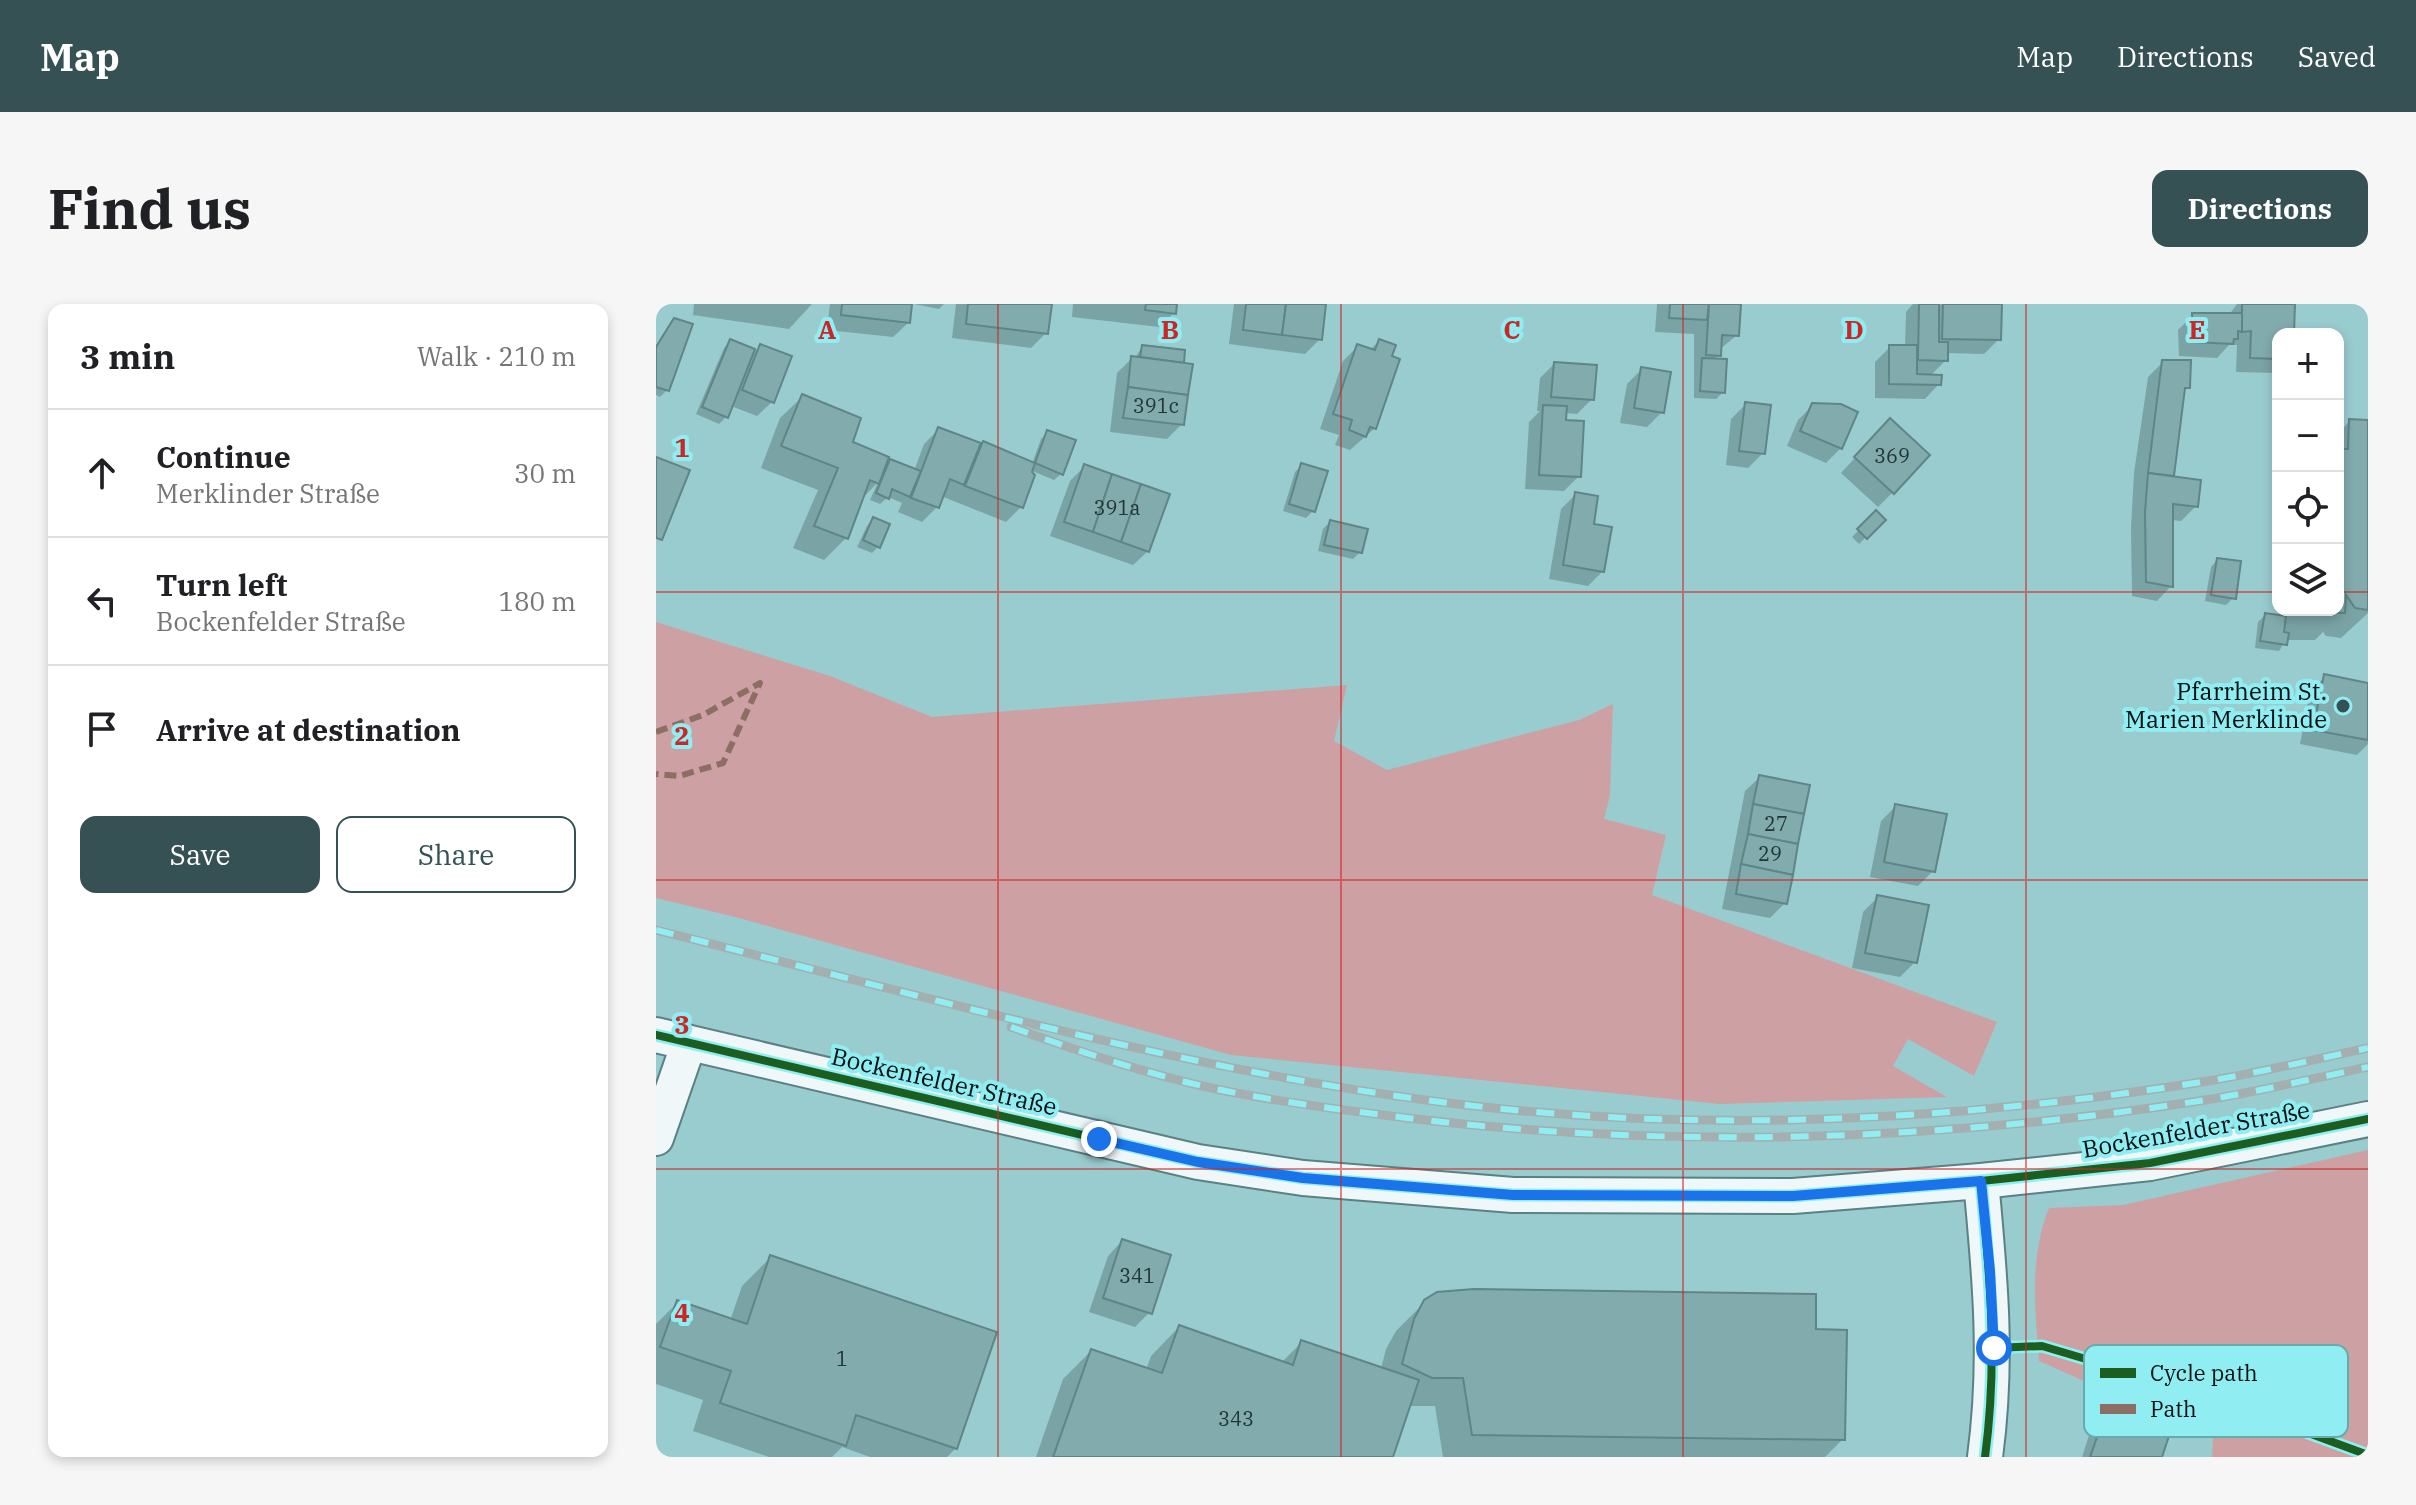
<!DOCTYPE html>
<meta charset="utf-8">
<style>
body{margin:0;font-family:"IBM Plex Serif",serif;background:#f6f6f6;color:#202124}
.controls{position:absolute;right:24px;top:24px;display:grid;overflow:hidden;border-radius:16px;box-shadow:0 4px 12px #0003}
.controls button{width:72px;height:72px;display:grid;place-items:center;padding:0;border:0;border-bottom:2px solid #e0e0e0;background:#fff;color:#202124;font:40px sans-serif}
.stop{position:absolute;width:24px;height:24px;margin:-18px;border:6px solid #1a73e8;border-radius:50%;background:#fff}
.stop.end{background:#1a73e8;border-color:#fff;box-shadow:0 2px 8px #0008}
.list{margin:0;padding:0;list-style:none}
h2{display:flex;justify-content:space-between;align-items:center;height:104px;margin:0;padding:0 32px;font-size:34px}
h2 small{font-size:26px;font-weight:400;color:#757577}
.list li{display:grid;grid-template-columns:52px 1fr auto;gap:24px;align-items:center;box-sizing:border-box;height:128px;padding:0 32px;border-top:2px solid #e0e0e0}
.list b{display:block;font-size:30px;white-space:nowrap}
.list p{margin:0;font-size:26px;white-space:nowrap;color:#757577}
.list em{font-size:26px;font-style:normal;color:#757577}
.actions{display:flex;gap:16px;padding:24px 32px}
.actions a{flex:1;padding:18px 0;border:2px solid #365153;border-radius:16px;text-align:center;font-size:28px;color:#365153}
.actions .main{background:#365153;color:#fff}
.icon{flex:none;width:44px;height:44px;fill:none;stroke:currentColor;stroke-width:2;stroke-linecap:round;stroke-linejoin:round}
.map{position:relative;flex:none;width:1712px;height:1153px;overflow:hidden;border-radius:16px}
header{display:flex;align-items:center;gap:48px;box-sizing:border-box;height:112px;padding:0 40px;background:#365153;color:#fff}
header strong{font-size:38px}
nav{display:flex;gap:44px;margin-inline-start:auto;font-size:28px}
.intro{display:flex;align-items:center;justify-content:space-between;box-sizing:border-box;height:192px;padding:0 48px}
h1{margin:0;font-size:56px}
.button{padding:20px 36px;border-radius:16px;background:#365153;color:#fff;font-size:28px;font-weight:700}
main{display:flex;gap:48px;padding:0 48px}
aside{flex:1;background:#fff;border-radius:16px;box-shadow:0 4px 12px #0003}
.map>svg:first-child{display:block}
</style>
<header>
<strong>Map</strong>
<nav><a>Map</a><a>Directions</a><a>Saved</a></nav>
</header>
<div class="intro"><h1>Find us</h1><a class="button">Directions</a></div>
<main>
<aside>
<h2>3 min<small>Walk · 210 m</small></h2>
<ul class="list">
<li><svg class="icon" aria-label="ahead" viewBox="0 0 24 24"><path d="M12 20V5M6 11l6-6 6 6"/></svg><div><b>Continue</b><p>Merklinder Straße</p></div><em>30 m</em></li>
<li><svg class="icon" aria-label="left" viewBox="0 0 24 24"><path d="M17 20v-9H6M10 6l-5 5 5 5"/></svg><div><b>Turn left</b><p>Bockenfelder Straße</p></div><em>180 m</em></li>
<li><svg class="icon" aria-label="arrive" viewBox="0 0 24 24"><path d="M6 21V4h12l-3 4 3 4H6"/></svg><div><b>Arrive at destination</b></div></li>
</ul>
<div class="actions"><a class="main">Save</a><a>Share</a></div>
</aside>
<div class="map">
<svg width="1712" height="1153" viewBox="0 0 1712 1153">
<rect width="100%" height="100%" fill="#99cccf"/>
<g fill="#cda0a4">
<polygon points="0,318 174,372 276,413 691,381 678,437 731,466 923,416 957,400 954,491 948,515 1010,531 996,591 1341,718 1318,772 1252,735 1237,762 1291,793 1064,800 575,751 83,614 0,594"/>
<path d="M1712,846V1153H1556L1557,1134L1383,1057C1379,1006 1373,953 1393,904L1467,901Z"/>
</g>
<g fill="#0003">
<polygon points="38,0 156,0 133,25 37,11"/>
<polygon points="174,0 254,0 252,19 237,33 171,26"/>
<polygon points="258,0 288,0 283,5"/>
<polygon points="300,0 394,0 390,29 375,44 296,34"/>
<polygon points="417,0 519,0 518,9 503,23 416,13"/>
<polygon points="578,0 668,0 664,35 649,50 573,40"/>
<polygon points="1001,0 1082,0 1081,31 1063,46 1063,51 1058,56 1067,88 1060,95 1038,94 1038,30 999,28"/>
<polygon points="1257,0 1344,0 1343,35 1328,50 1290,49 1290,56 1273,73 1283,80 1269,95 1219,94 1219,58 1234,43 1249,43 1250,8"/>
<polygon points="1581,0 1637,0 1636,30 1622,30 1621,69 1580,68 1581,41 1573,41 1561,54 1523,52 1522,26 1537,11 1573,11"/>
<polygon points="18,16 11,86 4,93 0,91 0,42"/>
<polygon points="74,37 99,47 104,42 116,98 101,112 75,102 70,113 63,120 40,110 68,44"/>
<polygon points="723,37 719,124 694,146 679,141 683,131 664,125 687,57 702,42 714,46"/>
<polygon points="486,43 527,48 526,120 511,135 454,128 461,69 476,54 479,54"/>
<polygon points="1507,58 1532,83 1526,89 1516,174 1540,202 1525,217 1515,216 1515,282 1501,297 1476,292 1475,224 1478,169 1492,73"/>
<polygon points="898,60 936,95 921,110 909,109 908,118 923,172 908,187 869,185 873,118 884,107 881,107 884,74"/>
<polygon points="986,65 1006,108 991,123 964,119 971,80"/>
<polygon points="146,93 226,166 234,158 258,167 268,140 283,125 325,141 327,139 376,160 385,135 392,128 405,170 398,176 369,164 377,172 365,203 350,218 285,192 281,203 266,218 242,208 246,199 232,193 224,200 214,196 222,178 205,196 190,234 168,256 137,244 162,186 105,164 124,114"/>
<polygon points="1090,100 1107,149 1092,164 1070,161 1075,115"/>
<polygon points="1157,101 1185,144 1170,159 1131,142 1142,116"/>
<polygon points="1694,117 1712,118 1712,309 1685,334 1670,332 1667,328 1659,336 1630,336 1623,347 1599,344 1602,318 1609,311 1630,314 1630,306 1682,306 1682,129"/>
<polygon points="1219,132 1237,188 1222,203 1185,169"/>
<polygon points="646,161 657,207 650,214 627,207 639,168"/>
<polygon points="429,162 492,247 477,261 394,232 414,177"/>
<polygon points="920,190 935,222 947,267 932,282 893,275 905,205"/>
<polygon points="1220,209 1227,216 1203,240 1196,233"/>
<polygon points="217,215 223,242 216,249 201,243 211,222"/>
<polygon points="674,218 704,248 697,255 662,247 667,225"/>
<polygon points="1561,256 1577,294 1570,301 1549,297 1555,263"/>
<polygon points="1669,373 1712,381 1712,440 1701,451 1644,440 1654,387"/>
<polygon points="1104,473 1129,599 1114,614 1066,605 1089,487"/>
<polygon points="1240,502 1277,567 1262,582 1214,573 1225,517"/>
<polygon points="1222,593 1259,658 1244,673 1196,664 1207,608"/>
<polygon points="466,937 494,1008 479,1023 433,1008 452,952"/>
<polygon points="115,953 300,1144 291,1153 214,1153 186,1143 176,1153 113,1153 37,1127 47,1096 0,1080 0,1020 21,999 74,1017 86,982"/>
<polygon points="769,998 1158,1027 1187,1135 1169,1153 787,1153 779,1102 752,1102 735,1153 380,1153 407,1075 435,1047 490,1066 495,1052 523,1023 625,1059 646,1038 725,1065 730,1045 740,1027"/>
<polygon points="1450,1110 1504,1153 1426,1153 1435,1125"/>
</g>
<g fill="#82abad" stroke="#5f8587" stroke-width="2">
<polygon points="186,0 256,0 254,19 185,11"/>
<polygon points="312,0 396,0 392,30 310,20"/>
<polygon points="490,0 521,0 520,10 489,6"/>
<polygon points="590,0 630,0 626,31 587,26"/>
<polygon points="630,0 670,0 666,36 626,31"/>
<polygon points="1014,0 1053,0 1051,16 1013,14"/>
<polygon points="1053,0 1085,0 1083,32 1066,31 1065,52 1050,51"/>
<polygon points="1263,0 1283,0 1283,38 1292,38 1292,57 1262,56"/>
<polygon points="1287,0 1346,0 1345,36 1286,35"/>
<polygon points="1586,0 1639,0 1638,30 1622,30 1622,55 1594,54 1595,27 1586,28"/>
<polygon points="1536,9 1586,9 1586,28 1582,27 1582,35 1578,35 1577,40 1537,38"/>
<polygon points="18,14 37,20 13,87 0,83 0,43"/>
<polygon points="74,35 99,45 72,114 46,103"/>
<polygon points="723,35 740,41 736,52 744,55 720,125 714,123 710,133 693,126 696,116 677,110 701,40 719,46"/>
<polygon points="104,40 136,52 118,99 86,86"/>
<polygon points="486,41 529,46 528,59 484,53"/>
<polygon points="1233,41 1261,41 1261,70 1286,71 1285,81 1233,80"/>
<polygon points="475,52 537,60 532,91 472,83"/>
<polygon points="1046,54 1071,55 1069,89 1044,87"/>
<polygon points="1506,56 1535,56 1534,84 1529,84 1518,172 1492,169"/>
<polygon points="898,58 941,61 938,96 895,93"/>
<polygon points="985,63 1015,68 1008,109 978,104"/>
<polygon points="472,83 532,91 528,121 467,114"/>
<polygon points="146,90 205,114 197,138 233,153 223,180 214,176 192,235 158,222 182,164 125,142"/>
<polygon points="1089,98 1115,101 1109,150 1083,147"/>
<polygon points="1156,99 1185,100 1202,108 1186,145 1144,127"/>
<polygon points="887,101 911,102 910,116 928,117 925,173 883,171"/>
<polygon points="1234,114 1274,151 1238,190 1198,153"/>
<polygon points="1693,115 1712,116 1712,306 1699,304 1690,291 1689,309 1657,308 1657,306 1682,306 1682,145 1692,145"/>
<polygon points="282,123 325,139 308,181 294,175 283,204 255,194"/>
<polygon points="391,126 420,136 407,171 379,159"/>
<polygon points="327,137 379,159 376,168 379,171 367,204 309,182"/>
<polygon points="0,153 34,166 6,236 0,234"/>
<polygon points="234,155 265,167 254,193 236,185 233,195 220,189"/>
<polygon points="645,159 672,167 659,208 633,200"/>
<polygon points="428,160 456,170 437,228 408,218"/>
<polygon points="1492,169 1545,176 1542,203 1517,200 1517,283 1490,278 1489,208"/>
<polygon points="456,170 485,180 465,238 437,228"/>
<polygon points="485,180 514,190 493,248 465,238"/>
<polygon points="919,188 942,192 938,220 956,223 948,268 907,261"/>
<polygon points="1220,206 1230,216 1211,235 1201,225"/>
<polygon points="217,213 234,220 224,244 207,236"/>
<polygon points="674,216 712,225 706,249 668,241"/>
<polygon points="1561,254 1585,257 1580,295 1555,291"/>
<polygon points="1609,309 1630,312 1628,328 1633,329 1631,341 1604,337"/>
<polygon points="1668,370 1712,379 1712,436 1657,426"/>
<polygon points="1103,471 1154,481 1148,510 1097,500"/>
<polygon points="1097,500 1148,510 1142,540 1092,530"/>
<polygon points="1239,500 1291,510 1279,568 1228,558"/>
<polygon points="1092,530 1142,540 1137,571 1085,560"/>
<polygon points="1085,560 1137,571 1131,600 1080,590"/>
<polygon points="1221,591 1273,601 1261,659 1209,649"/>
<polygon points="466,935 515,951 496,1010 447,994"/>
<polygon points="114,951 341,1028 301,1145 200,1111 190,1142 64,1099 75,1067 4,1043 21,996 91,1020"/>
<polygon points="818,985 1160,990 1160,1025 1191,1026 1189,1136 816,1131 807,1074 776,1074 746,1060 758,1015 768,996 781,988"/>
<polygon points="523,1021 637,1061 645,1036 763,1076 737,1153 397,1153 435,1045 506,1069"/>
<polygon points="1450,1108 1514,1129 1506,1153 1434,1153"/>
</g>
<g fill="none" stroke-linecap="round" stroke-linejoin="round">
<g stroke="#5a8183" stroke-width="38">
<g id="street">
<polyline points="0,731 542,858 647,874 857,891 1137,892 1325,877 1494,859 1712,815"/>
<polyline points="0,834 33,739"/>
<path d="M1325,877C1334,972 1342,1057 1329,1153"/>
</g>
</g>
<use href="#street" stroke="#f0f7f8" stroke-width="34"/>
<g stroke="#a4afb0" stroke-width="9">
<g id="rail">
<path d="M0,626C268,692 536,769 810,801C1058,830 1312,816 1558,776C1610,767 1661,755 1712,744"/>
<path d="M355,723C422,747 490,770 560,785C623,798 687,806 751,814C1020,846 1289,837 1556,795C1608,786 1660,774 1712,763"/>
</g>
</g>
<use href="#rail" stroke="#90eef2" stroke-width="6" stroke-dasharray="18" stroke-linecap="butt"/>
<polyline stroke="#8d6e63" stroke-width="6" stroke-dasharray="12 6" stroke-linecap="butt" points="0,428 47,411 104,379 67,459 23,472 0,470"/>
<g stroke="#90eef2" stroke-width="13">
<g id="cycleway">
<polyline points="0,731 542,858 647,874 857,891 1137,892 1325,877 1494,859 1712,815"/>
<path d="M1325,877C1334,972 1342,1057 1329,1153"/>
<polyline points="1338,1044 1386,1042 1544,1089 1712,1151"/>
</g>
</g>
<use href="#cycleway" stroke="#1b5e20" stroke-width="8"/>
</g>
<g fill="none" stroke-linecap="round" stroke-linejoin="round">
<polyline stroke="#1a73e8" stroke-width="10" points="443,835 542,858 647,874 857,891 1137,892 1325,877 1334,967 1338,1044"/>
</g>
<path fill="none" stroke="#cb2727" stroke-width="2" stroke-opacity="0.55" d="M342,0V1153M685,0V1153M1027,0V1153M1370,0V1153M0,288H1622M1682,288H1712M0,576H1712M0,865H1712"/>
<circle fill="#365153" stroke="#90eef2" stroke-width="3" cx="1687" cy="402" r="8"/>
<g text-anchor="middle" stroke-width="8" stroke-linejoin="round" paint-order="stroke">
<g font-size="20" fill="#203637">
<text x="500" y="109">391c</text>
<text x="1236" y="159">369</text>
<text x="461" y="211">391a</text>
<text x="1120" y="527">27</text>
<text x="1114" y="557">29</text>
<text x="481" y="979">341</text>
<text x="186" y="1062">1</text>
<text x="580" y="1122">343</text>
</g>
<g font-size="24" fill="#000f10" stroke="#90eef2" text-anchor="end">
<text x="1671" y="396">Pfarrheim St.<tspan x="1671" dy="28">Marien Merklinde</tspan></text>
</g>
<g font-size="24" fill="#000f10" stroke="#90eef2">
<text transform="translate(288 778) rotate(13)" y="8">Bockenfelder Straße</text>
<text transform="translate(1540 826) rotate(-10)" y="8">Bockenfelder Straße</text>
</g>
</g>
<rect x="1428" y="1041" width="264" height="92" rx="12" fill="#90eef2" stroke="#65abae" stroke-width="2"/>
<rect x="1444" y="1064" width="36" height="10" fill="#1b5e20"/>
<rect x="1444" y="1100" width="36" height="10" fill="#8d6e63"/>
<g font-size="22" fill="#000f10">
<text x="1494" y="1077">Cycle path</text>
<text x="1494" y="1113">Path</text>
</g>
<g font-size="26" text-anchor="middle" font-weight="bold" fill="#cb2727" stroke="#90eef2" stroke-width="8" stroke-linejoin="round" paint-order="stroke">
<text x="171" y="35">A</text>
<text x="514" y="35">B</text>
<text x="856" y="35">C</text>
<text x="1198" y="35">D</text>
<text x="1541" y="35">E</text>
<text x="26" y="153">1</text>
<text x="26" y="441">2</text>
<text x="26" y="730">3</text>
<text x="26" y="1018">4</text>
</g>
</svg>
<div class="controls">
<button>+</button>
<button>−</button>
<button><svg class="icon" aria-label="locate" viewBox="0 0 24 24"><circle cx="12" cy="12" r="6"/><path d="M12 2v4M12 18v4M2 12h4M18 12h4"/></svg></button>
<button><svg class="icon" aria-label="layers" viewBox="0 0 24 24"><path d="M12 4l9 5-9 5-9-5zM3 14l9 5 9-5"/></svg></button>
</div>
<div class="stop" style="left:1338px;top:1044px"></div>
<div class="stop end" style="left:443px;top:835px"></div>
</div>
</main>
